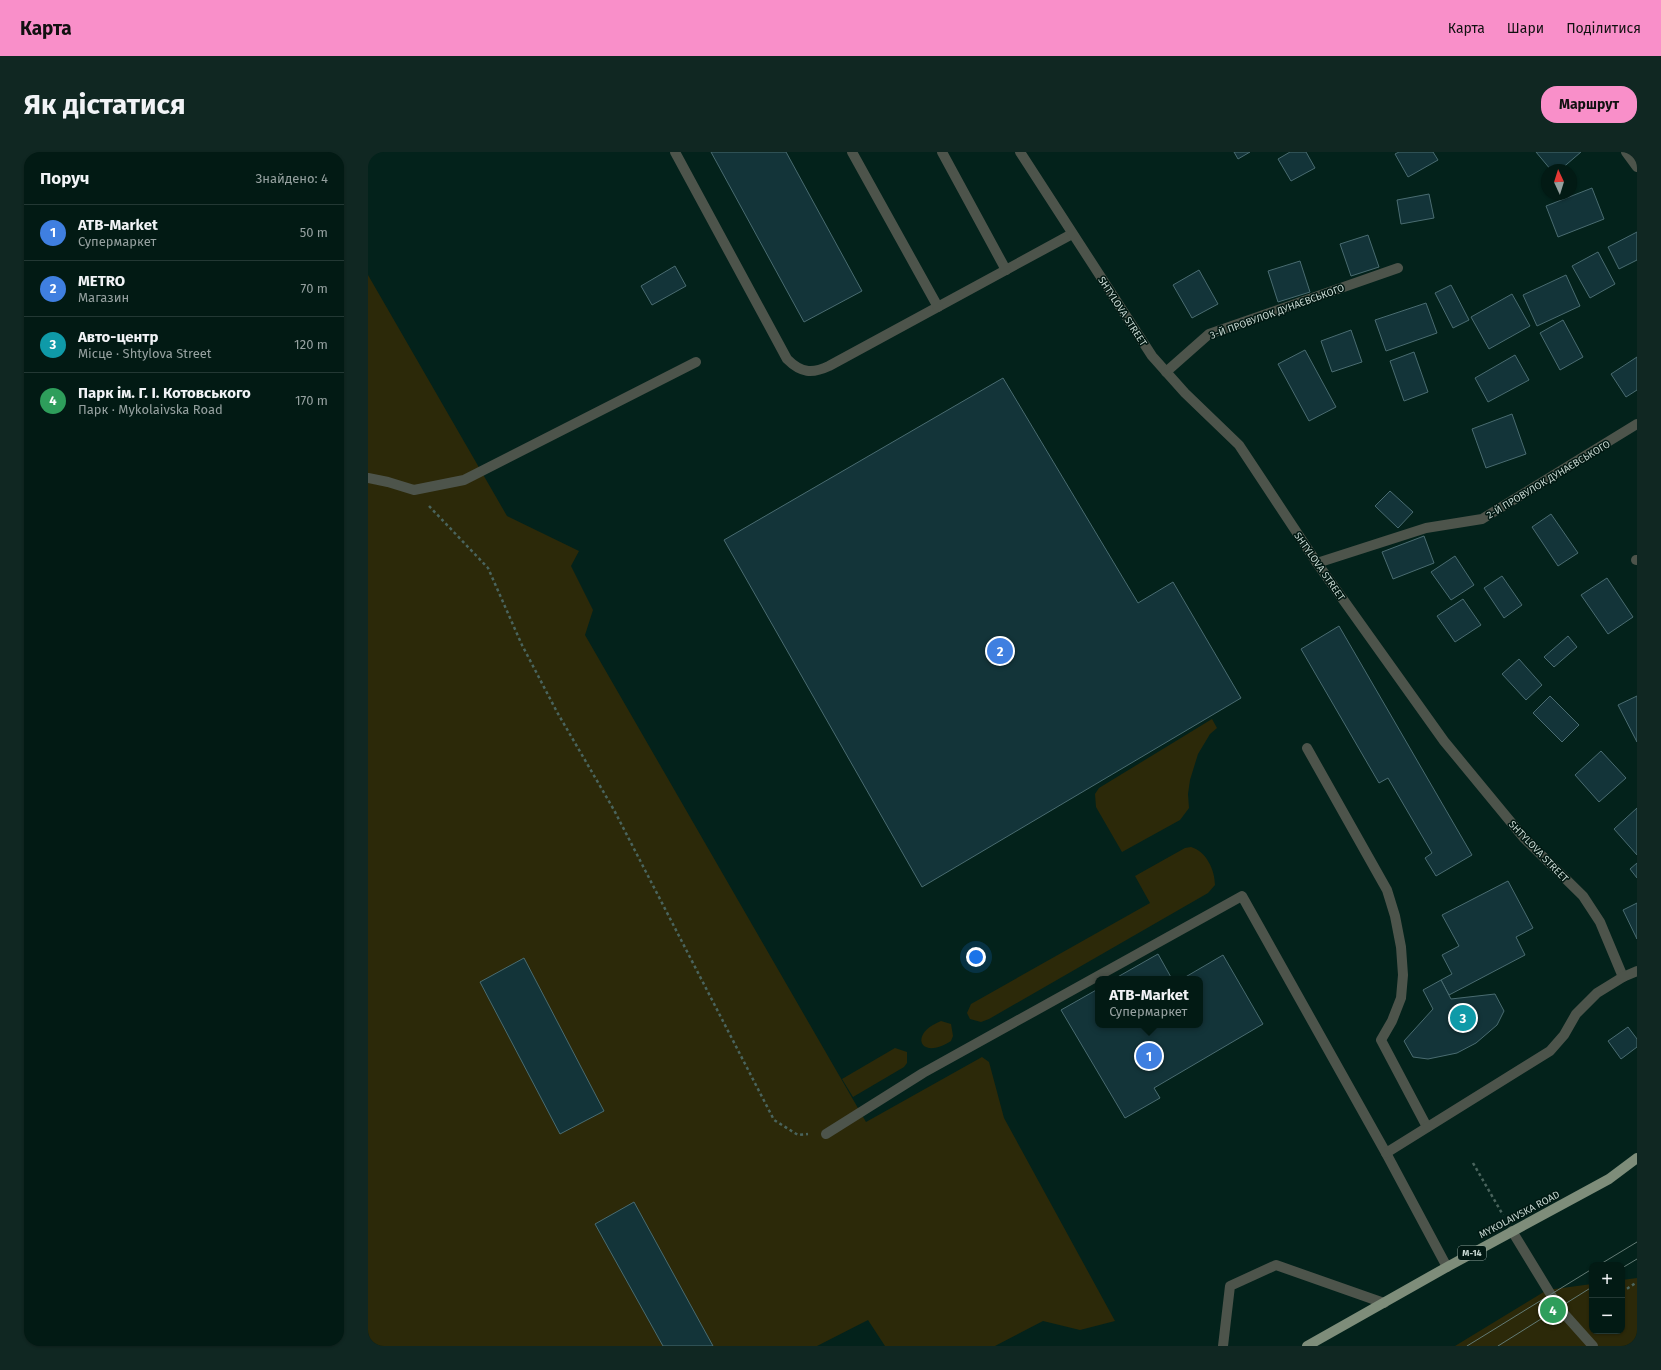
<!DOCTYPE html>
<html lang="uk">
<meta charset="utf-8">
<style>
body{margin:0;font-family:"Fira Sans",sans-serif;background:#102722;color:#f1f3f6}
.controls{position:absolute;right:12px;bottom:12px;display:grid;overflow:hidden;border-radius:8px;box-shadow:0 1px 3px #0004}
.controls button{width:36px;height:36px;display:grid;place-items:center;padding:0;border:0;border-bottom:1px solid #233834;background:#021a14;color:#f1f3f6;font:20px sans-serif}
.compass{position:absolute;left:1173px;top:12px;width:36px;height:36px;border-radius:50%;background:#021a14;box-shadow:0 1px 3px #0004;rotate:356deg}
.you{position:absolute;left:608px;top:805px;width:14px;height:14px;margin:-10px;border:3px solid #fff;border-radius:50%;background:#1a73e8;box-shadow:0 0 0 6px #1a73e833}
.badge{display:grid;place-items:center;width:26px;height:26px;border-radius:50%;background:#f98fc9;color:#fff;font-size:13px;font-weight:700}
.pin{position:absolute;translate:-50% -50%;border:2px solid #fff;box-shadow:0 1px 4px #0006}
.popup{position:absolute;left:727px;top:824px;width:108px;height:52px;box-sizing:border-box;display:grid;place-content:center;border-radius:8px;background:#021a14;filter:drop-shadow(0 1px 3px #0005);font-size:13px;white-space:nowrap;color:#96a1a0}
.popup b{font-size:15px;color:#f1f3f6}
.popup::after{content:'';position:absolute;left:50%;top:100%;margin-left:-8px;border:8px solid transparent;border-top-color:#021a14}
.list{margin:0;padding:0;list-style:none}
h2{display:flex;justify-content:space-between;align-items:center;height:52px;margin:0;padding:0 16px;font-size:17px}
h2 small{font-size:13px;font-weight:400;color:#96a1a0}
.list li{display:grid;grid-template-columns:26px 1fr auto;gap:12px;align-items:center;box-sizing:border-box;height:56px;padding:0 16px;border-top:1px solid #233834}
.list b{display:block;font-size:15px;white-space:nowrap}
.list p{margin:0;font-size:13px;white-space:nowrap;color:#96a1a0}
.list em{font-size:13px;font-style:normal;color:#96a1a0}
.map{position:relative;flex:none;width:1269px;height:1194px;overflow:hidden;border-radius:16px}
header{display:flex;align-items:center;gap:24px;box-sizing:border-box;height:56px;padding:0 20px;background:#f98fc9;color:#111}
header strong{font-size:19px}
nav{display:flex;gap:22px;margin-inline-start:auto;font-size:14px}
.intro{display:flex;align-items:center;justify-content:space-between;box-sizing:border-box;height:96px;padding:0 24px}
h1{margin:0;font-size:28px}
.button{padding:10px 18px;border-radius:16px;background:#f98fc9;color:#111;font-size:14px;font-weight:700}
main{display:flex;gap:24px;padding:0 24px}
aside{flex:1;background:#021a14;border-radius:16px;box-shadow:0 1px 3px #0004}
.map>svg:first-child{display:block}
</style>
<header>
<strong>Карта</strong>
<nav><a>Карта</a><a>Шари</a><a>Поділитися</a></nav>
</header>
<div class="intro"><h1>Як дістатися</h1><a class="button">Маршрут</a></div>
<main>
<aside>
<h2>Поруч<small>Знайдено: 4</small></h2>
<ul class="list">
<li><span class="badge" style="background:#3f7fe0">1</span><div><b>ATB-Market</b><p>Супермаркет</p></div><em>50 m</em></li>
<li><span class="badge" style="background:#3f7fe0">2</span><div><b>METRO</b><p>Магазин</p></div><em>70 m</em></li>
<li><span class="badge" style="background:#0f9aa8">3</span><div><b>Авто-центр</b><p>Місце · Shtylova Street</p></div><em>120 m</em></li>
<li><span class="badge" style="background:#2e9e5b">4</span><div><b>Парк ім. Г. І. Котовського</b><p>Парк · Mykolaivska Road</p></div><em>170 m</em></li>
</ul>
</aside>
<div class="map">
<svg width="1269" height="1194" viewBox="0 0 1269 1194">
<rect width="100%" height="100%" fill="#03221b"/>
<g fill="#2c2909">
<polygon points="0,123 139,364 211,399 203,414 225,458 217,483 498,970 614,905 621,910 636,966 747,1169 712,1178 675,1169 627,1194 517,1194 500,1168 449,1194 0,1194"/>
<polygon points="844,567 849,576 842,582 830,602 822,628 820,642 821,656 812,668 754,700 728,655 727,642 731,636"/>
<path d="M823,695C838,699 847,718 847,733L840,741L621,867L613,870L602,867L599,861L603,852L782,751L767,724L817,696Z"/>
<path d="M573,869L583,872L585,884L583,889C552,909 540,882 573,869Z"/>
<polygon points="527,896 539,900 539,911 536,915 485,945 474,927"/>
<polygon points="1269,1126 1269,1194 1087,1194 1179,1138 1224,1132 1224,1179 1254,1179 1254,1128"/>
</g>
<g fill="#133439" stroke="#4a6c71">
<polygon points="343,0 418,0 494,139 436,170"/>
<polygon points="866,0 882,0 870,7"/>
<polygon points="922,0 938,0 947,16 923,29 910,7"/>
<polygon points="1031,0 1065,0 1070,8 1040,25 1027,2"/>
<polygon points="1168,0 1213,0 1192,18 1183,18"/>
<polygon points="1224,36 1236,67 1190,85 1178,54"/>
<polygon points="1061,42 1066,66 1033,72 1029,48"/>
<polygon points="1269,80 1269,108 1251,117 1240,95"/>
<polygon points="1000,83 1011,115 983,124 972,92"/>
<polygon points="1230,100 1247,132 1222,146 1204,114"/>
<polygon points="932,109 942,140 910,150 900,119"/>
<polygon points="307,114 318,134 284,153 273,134"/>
<polygon points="831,118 850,152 824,166 805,133"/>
<polygon points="1198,123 1212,154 1169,174 1155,143"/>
<polygon points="1083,133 1101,168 1085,176 1067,141"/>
<polygon points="1144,142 1162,174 1121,197 1103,165"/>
<polygon points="1058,151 1069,181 1018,199 1007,168"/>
<polygon points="1195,168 1215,205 1192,218 1172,181"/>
<polygon points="983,178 994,210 964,220 953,189"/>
<polygon points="937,198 968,255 941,269 910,212"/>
<polygon points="1046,200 1060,240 1036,249 1022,209"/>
<polygon points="1147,203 1161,228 1120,250 1107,226"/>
<polygon points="1269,205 1269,238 1258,245 1243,222"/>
<polygon points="635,226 770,451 805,430 873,546 554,735 356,388"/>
<polygon points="1144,262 1158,302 1118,316 1104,277"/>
<polygon points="1022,339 1045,360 1030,376 1007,354"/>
<polygon points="1183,362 1210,401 1190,414 1164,375"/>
<polygon points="1056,384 1066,411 1025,427 1014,400"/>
<polygon points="1087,404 1106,433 1083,448 1063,420"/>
<polygon points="1134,424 1154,453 1136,466 1116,436"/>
<polygon points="1239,426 1265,465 1240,482 1213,443"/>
<polygon points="1095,447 1113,473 1087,490 1069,464"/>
<polygon points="971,474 1104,703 1068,724 1057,706 1064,701 1020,626 1011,631 933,497"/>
<polygon points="1200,484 1209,495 1186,515 1176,505"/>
<polygon points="1151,507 1174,533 1158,548 1134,522"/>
<polygon points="1182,544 1211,573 1194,590 1165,561"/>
<polygon points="1269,544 1269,590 1250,553"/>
<polygon points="1233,599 1258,626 1231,650 1207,623"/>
<polygon points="1269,656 1269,703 1246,677"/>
<polygon points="1269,711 1269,726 1262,717"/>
<polygon points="1140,729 1165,776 1148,785 1157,803 1081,843 1073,828 1084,822 1074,803 1091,794 1074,763"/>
<polygon points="1269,751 1269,787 1255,758"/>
<polygon points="790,802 804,827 746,827"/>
<polygon points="855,803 895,872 786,936 792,946 757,966 693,858 730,837 730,873 832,873 832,827 814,827"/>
<polygon points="156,806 236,959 192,982 112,830"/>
<polygon points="1073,828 1083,847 1127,842 1136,859 1129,873 1108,891 1089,901 1060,907 1045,905 1036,889 1065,857 1055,838"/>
<polygon points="1260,875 1269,887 1269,895 1253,907 1240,889"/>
<polygon points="266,1050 345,1194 295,1194 227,1072"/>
</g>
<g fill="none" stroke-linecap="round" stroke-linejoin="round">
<g stroke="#4a645d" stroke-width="2.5" stroke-dasharray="3 3" stroke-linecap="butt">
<polyline points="61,354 120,416 154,493 189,560 246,658 406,968 430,983 440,982"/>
<polyline points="1105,1011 1135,1063"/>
<polyline points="1254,1140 1269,1130"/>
</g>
<g stroke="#4d544b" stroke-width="10">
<path d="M307,0L419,207C433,221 444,222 461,214L704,82"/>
<polyline points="484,0 570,155"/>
<polyline points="574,0 638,118"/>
<polyline points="0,326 20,330 46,338 96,328 328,210"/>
<polyline points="939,596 1019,738 1027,764 1033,795 1035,823 1033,846 1024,869 1013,888 1059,975"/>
<polyline points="458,982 555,921 874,744 1018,1001 1079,1115"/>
<polyline points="1144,1079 1191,1156 1225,1194"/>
<polyline points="855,1194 862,1134 908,1113 1016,1151"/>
</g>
<g stroke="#4d544b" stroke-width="10">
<polyline points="652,0 784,204 817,241 871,293 949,411 1076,589 1156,686 1215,744 1232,770 1255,825"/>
<polyline points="1258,0 1269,15"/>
<polyline points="798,220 841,182 1030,116"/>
<polyline points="1268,408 1269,408"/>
<polyline points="949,411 1058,376 1114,367 1269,272"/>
<polyline points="1018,1001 1182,899 1196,883 1208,862 1229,841 1255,825 1269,819"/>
</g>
<polyline stroke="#7e8d7a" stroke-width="10" points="939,1194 1079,1115 1241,1027 1269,1006"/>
<g stroke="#637b75" stroke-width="1">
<polyline points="1231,1113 1269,1090"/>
<polyline points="1254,1116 1269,1107"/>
<polyline points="1099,1194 1224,1117"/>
<polyline points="1130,1194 1224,1135"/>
</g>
</g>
<g text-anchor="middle" stroke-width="3" stroke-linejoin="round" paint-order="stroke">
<rect fill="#001812" stroke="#8a9d97" stroke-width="1" x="1090" y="1094" width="28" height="14" rx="3"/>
<g font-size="9" font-weight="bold" fill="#c5d6d0">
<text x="1104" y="1104">М-14</text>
</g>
<g font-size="10" fill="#c5d6d0" stroke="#001812">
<text transform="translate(755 159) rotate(57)" y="4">SHTYLOVA STREET</text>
<text transform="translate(909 159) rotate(-20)" y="4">3-Й ПРОВУЛОК ДУНАЄВСЬКОГО</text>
<text transform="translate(1180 327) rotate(-31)" y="4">2-Й ПРОВУЛОК ДУНАЄВСЬКОГО</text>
<text transform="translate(952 414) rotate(55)" y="4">SHTYLOVA STREET</text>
<text transform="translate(1171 699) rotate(46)" y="4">SHTYLOVA STREET</text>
<text transform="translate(1151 1062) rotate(-28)" y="4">MYKOLAIVSKA ROAD</text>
</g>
</g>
</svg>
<div class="controls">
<button>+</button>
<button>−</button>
</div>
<svg class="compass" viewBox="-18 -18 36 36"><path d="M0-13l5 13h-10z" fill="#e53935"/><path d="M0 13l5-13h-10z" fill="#96a1a0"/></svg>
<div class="you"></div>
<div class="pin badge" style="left:781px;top:904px;background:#3f7fe0">1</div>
<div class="popup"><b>ATB-Market</b>Супермаркет</div>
<div class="pin badge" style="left:632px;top:499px;background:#3f7fe0">2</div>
<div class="pin badge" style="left:1095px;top:866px;background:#0f9aa8">3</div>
<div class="pin badge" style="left:1185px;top:1158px;background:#2e9e5b">4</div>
</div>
</main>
